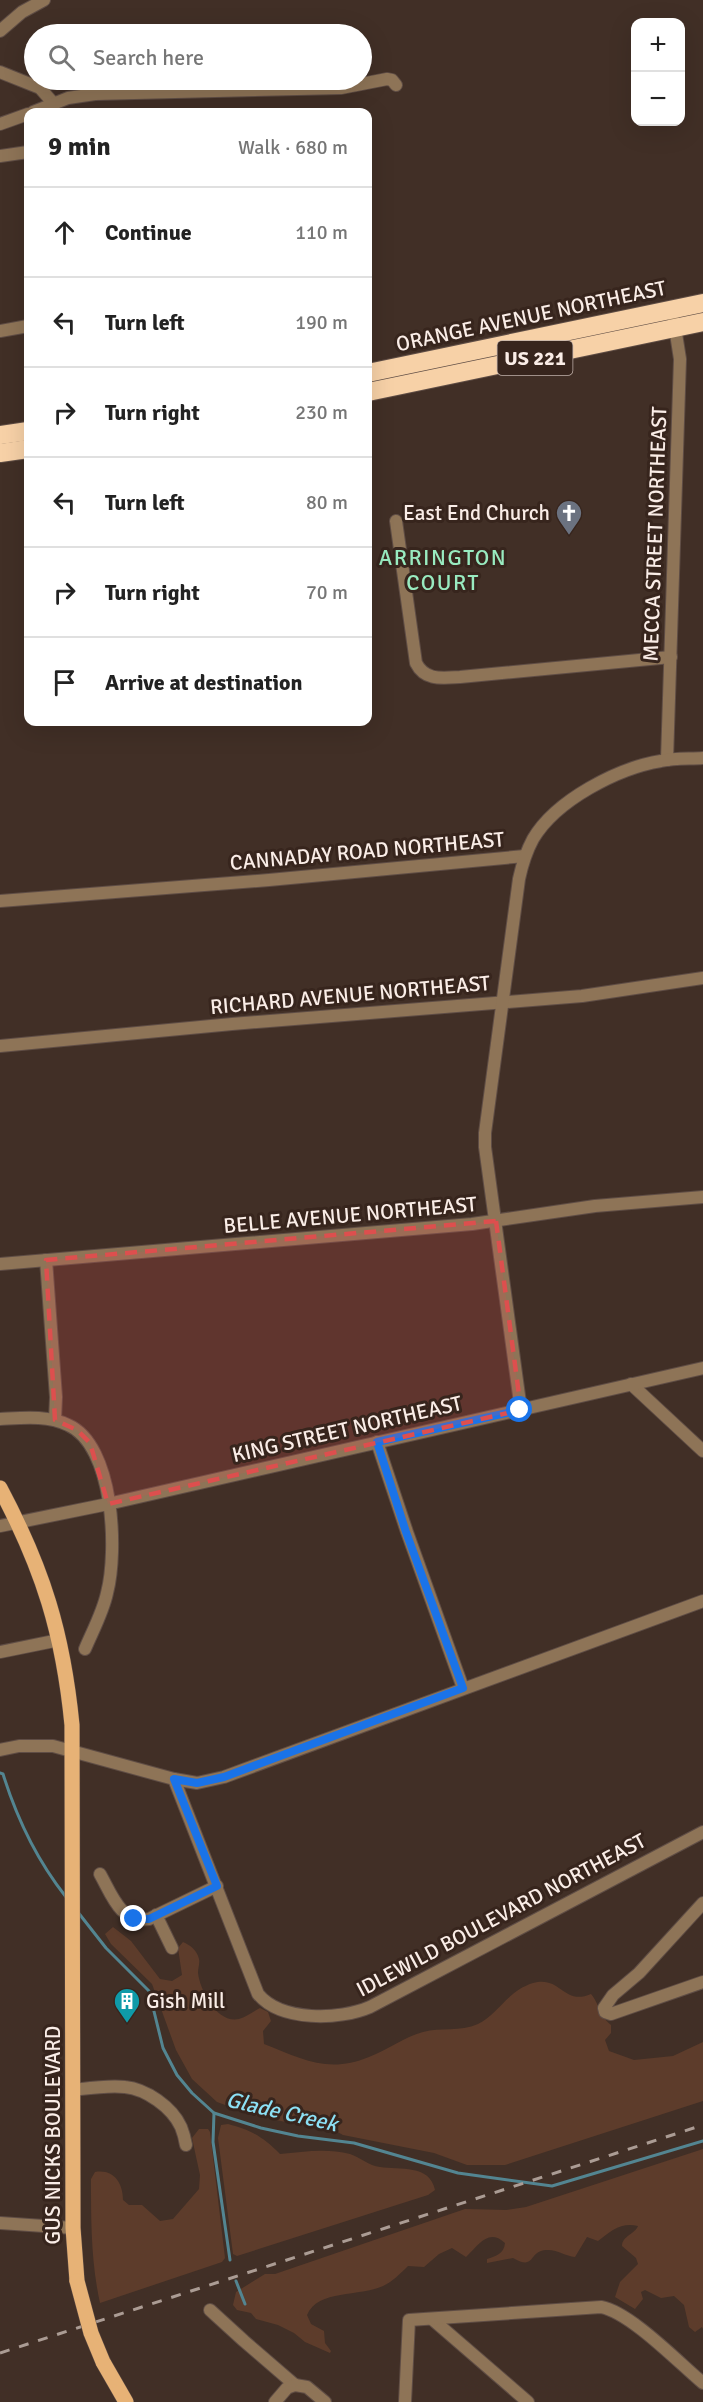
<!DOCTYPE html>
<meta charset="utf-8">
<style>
body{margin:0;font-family:Signika,sans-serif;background:#f6f6f6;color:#222}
.controls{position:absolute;right:18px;top:18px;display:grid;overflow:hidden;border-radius:12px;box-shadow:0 6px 24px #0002}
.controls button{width:54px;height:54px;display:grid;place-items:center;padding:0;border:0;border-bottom:2px solid #e0e0e0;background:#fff;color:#222;font:30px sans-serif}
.stop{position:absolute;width:18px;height:18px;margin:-14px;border:4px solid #1a73e8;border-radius:50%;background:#fff}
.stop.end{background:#1a73e8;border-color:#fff;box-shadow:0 2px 6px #0008}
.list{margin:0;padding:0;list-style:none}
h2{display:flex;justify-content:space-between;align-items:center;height:78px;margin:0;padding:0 24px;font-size:26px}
h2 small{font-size:20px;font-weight:400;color:#767676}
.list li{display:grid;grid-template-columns:39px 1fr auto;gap:18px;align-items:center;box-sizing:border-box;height:90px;padding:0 24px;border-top:2px solid #e0e0e0}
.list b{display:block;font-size:22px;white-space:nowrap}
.list em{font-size:20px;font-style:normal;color:#767676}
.icon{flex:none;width:33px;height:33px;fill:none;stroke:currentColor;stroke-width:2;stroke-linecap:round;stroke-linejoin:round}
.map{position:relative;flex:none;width:703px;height:2402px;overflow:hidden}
.search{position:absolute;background:#fff;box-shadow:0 6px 24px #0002;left:24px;top:24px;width:348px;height:66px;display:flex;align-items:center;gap:15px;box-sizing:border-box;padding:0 21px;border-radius:33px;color:#767676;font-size:22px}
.panel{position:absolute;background:#fff;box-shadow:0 6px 24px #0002;left:24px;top:108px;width:348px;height:618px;border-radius:12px}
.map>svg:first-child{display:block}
</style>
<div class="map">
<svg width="703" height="2402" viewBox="0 0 703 2402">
<rect width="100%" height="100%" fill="#412f26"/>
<g fill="#5d3c2b">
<path d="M113,1927L131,1941L160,1979L172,1981L182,1975L178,1948L183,1942C190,1945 197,1950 199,1959C200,1963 198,1968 198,1973C200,1990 217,2024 239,2019C246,2017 254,2011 260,2008L268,2012L271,2021L263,2031L264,2044C302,2059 328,2074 369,2057C388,2050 404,2037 423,2032C441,2027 460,2032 478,2024C498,2015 507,1991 533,1983C561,1975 563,2006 591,1994C600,2005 598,2014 611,2025V2033L605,2040L609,2051L634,2060L673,2056L703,2042V2101L505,2165H467L434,2153L343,2135L323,2124H295L253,2115L217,2102L192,2079L176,2050L152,1984L111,1944L105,1934Z"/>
<path d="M228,2124C251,2130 263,2137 280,2154C303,2152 326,2148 350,2154C360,2157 369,2166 380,2167C399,2170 430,2164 435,2190L428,2195L237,2256L233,2254L218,2138L221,2125Z"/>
<path d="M199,2129H208L210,2132L225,2258L222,2262L100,2303C91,2262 91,2221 91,2179L95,2172C114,2169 123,2183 123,2200L129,2205H142L160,2221L173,2219L199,2189L200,2175L192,2138Z"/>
<path d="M703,2149V2329L702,2327L695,2332L689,2327L684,2305L674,2296L661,2298L645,2290L641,2292L643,2299L635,2309L615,2297L620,2282L638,2264L636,2258L622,2246C622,2236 635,2234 638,2226C621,2222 611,2231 598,2241L587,2237L575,2257C565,2256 557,2249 546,2250C528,2251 536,2271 513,2258L487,2263V2259C496,2256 504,2254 505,2243C488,2228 479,2245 466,2257L452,2248L439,2254L424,2267L408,2266C401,2273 392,2282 383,2286C360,2297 318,2289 307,2315L311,2324L324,2331L325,2343L331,2351L330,2353L305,2342L294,2333L278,2325L256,2319L251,2313L237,2310L233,2305L236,2292L265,2274H275L465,2209L506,2210L526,2207Z"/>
</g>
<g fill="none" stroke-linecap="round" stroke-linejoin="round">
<g stroke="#538591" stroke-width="3">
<path d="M0,1773L3,1774C17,1819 36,1859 66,1897"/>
<polyline points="77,1911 106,1948 149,1991 163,2048 177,2075 192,2093 214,2113 261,2128 298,2136 354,2143 458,2173 552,2186 703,2141"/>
<polyline points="214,2113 213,2142 230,2260"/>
<polyline points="236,2281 245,2304"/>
</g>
<g stroke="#5f4d45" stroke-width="14">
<g id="minor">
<polyline points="0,31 22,12 44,0"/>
<polyline points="0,72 40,88 54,104"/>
<polyline points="33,112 68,98 95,94 341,88 387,79 392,80 396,85"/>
<polyline points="0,124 28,114"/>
<polyline points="0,156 28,152"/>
<polyline points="0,331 28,326"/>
<path d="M396,521L416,663C425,681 442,678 460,677L671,657"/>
<polyline points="667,760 680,359 674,321"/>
<polyline points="0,901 269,880 525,856"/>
<polyline points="0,1046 232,1024 582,996 703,978"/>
<polyline points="46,1260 56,1397 55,1420"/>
<polyline points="0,1264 472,1224 595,1206 703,1197"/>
<polyline points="631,1384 703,1451"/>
<path d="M521,1410L485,1147V1133L519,879C522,865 526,852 533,839C556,800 618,768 661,761C675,758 689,759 703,758"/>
<path d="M0,1419C22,1418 47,1415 68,1425C114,1445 118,1551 107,1593C103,1612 93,1630 85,1649"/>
<polyline points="377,1442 407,1532 463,1688"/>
<polyline points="0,1526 108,1504 703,1368"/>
<polyline points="0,1652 59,1640"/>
<path d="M0,1750L19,1746H53L174,1779L258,1994C281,2022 340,2020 370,2007L703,1832"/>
<polyline points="174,1779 197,1783 224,1777 703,1601"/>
<path d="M100,1874C112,1895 120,1923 149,1919L217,1886"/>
<polyline points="703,1903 639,1973 613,1995 604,2008 605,2012 611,2014 703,1982"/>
<polyline points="156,1915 172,1948"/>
<path d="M73,2090C90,2088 109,2085 125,2087C146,2089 172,2107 181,2127C183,2132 185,2139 186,2145"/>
<polyline points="0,2223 73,2228"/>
<polyline points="210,2310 244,2341 295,2385"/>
<polyline points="432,2319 528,2402"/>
<polyline points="295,2385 307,2387 325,2402"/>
<polyline points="275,2402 287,2388 295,2385"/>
<path d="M405,2402L409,2320L601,2307C630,2312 679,2363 703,2383"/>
</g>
</g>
<g stroke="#5f4d45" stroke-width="16">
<g id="major">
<path d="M0,1488C43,1569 63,1633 72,1725L73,2228L77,2281"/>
<polyline points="103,2362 126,2402"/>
</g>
</g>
<g stroke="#5f4d45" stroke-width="20">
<g id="highway">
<polyline points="368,373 703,303"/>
<polyline points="368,392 703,322"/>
<polyline points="0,435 28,431"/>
<polyline points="0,453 28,449"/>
</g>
</g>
<use href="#minor" stroke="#8e7457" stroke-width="12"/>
<use href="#major" stroke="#e7b276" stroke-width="15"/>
<use href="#highway" stroke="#f7d1a7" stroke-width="18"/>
<polyline stroke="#ab9c94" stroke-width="3" stroke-dasharray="10 10" stroke-linecap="butt" points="0,2353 703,2125"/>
<g stroke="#5f4d45" stroke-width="16" stroke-linecap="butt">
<polyline id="major-bridge" points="77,2281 91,2333 103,2362"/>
</g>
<use href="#major-bridge" stroke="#e7b276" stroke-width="15"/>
</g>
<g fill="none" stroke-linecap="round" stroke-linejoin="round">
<polyline stroke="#1a73e8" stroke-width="8" points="134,1919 149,1919 217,1886 174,1779 197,1783 224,1777 463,1688 406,1532 377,1442 520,1410"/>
</g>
<path fill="#dd4f4e" fill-opacity="0.2" stroke="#dd4f4e" stroke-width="4.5" stroke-dasharray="12 8" stroke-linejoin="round" d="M496,1221L521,1410L108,1504L90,1443L77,1430L55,1420L46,1260Z"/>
<defs>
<g id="church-pin" transform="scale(1.35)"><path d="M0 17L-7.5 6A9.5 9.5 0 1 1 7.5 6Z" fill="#6b7280" stroke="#37251d"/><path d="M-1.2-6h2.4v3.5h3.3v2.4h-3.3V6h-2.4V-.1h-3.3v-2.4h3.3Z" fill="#fff"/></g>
<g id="building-pin" transform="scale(1.35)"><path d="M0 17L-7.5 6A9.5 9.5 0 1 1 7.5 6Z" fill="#0f9aa8" stroke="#37251d"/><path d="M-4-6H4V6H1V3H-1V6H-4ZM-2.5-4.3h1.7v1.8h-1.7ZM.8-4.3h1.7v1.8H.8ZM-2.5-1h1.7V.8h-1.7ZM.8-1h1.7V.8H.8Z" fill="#fff"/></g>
</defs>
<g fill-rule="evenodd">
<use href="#church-pin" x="569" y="513"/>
<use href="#building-pin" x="127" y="2001"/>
</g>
<g text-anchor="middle" stroke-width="6" stroke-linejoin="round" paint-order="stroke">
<rect fill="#37251d" stroke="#c0b1aa" stroke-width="1.5" x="497.5" y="341" width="75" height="34" rx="4.5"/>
<g font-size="20" font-weight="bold" fill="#faede7">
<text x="535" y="365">US 221</text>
</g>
<g font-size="21" fill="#faede7" stroke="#37251d">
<text transform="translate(531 316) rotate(-12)" y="7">ORANGE AVENUE NORTHEAST</text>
<text transform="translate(655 534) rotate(-88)" y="7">MECCA STREET NORTHEAST</text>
<text transform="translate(367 851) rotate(-5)" y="7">CANNADAY ROAD NORTHEAST</text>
<text transform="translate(350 995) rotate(-5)" y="7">RICHARD AVENUE NORTHEAST</text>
<text transform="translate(350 1215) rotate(-5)" y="7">BELLE AVENUE NORTHEAST</text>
<text transform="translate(347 1429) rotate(-13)" y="7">KING STREET NORTHEAST</text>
<text transform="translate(501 1915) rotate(-28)" y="7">IDLEWILD BOULEVARD NORTHEAST</text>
<text transform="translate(53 2135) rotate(-90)" y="7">GUS NICKS BOULEVARD</text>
</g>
<g font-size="21" fill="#faede7" stroke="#37251d" text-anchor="end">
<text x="550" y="520">East End Church</text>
<text x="146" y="2008" text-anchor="start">Gish Mill</text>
</g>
<g font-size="22" letter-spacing="1.5" fill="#99ebc0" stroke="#37251d">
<text x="443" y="565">ARRINGTON<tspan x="443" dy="25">COURT</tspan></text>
</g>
<g font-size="22" font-style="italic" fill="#8ce0f5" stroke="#37251d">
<text transform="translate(282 2111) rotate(13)" y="8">Glade Creek</text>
</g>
</g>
</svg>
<div class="controls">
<button>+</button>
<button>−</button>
</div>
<div class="stop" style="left:520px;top:1410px"></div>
<div class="stop end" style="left:134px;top:1919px"></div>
<div class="search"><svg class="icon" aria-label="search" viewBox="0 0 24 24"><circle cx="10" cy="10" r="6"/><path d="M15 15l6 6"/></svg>Search here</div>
<section class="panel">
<h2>9 min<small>Walk · 680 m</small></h2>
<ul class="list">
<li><svg class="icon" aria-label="ahead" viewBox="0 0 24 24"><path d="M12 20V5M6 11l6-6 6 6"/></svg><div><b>Continue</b></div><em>110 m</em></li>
<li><svg class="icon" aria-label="left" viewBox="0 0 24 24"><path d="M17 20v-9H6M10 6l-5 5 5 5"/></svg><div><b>Turn left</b></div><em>190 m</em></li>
<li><svg class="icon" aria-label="right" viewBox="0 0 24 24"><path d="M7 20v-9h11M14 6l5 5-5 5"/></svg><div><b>Turn right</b></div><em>230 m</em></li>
<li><svg class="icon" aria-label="left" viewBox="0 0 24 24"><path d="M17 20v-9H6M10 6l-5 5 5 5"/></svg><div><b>Turn left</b></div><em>80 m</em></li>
<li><svg class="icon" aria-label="right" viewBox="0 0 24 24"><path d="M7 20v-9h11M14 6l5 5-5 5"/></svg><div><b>Turn right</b></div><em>70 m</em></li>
<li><svg class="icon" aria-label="arrive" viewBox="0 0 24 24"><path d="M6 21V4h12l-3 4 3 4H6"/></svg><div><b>Arrive at destination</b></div></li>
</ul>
</section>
</div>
